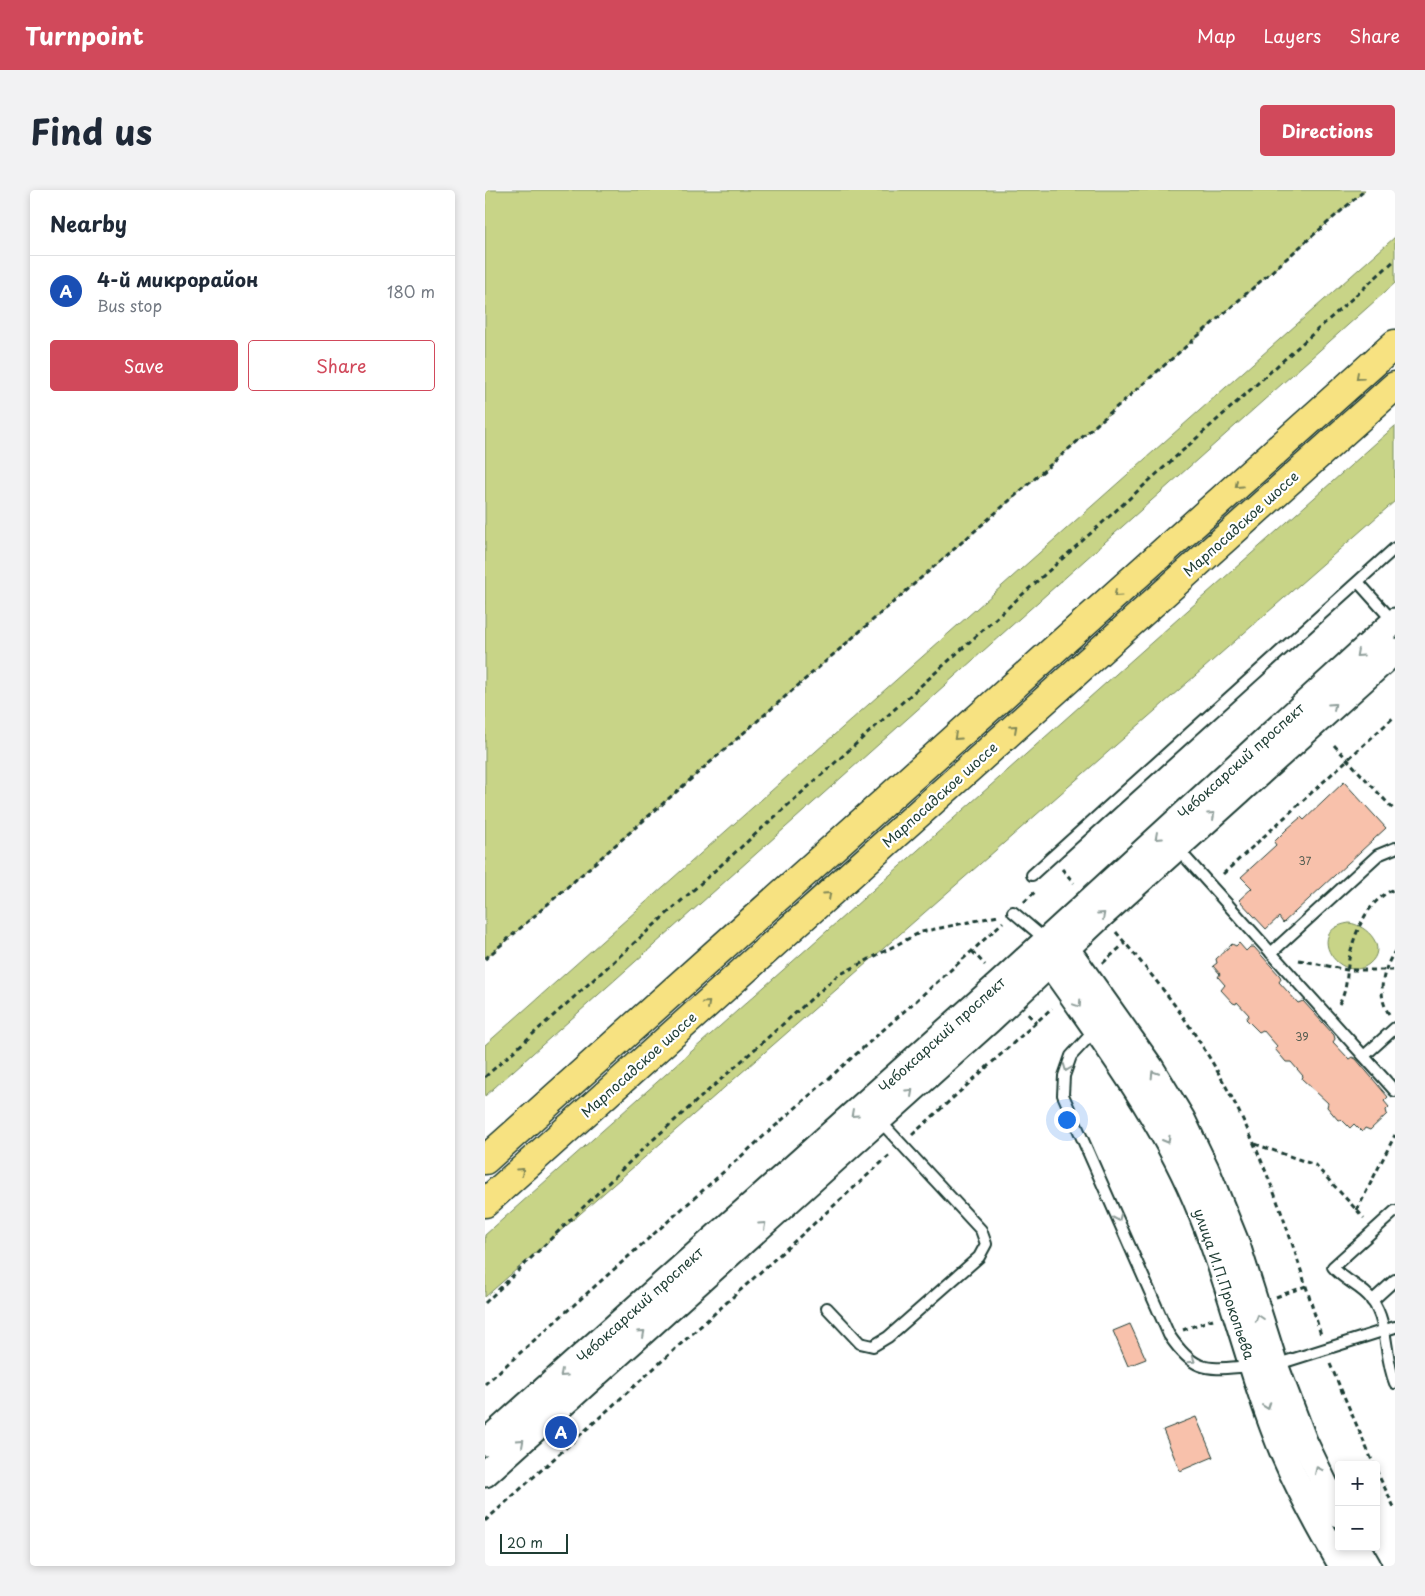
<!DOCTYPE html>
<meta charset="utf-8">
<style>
body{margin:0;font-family:"Playpen Sans",sans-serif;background:#f2f2f3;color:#1f2937}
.controls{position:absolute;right:15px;bottom:15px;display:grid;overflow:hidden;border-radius:5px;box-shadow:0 2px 8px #0003}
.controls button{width:45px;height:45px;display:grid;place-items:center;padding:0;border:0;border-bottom:1px solid #e0e1e3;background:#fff;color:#1f2937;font:25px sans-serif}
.scale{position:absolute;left:15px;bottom:12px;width:68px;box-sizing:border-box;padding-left:5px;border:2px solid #1f3d34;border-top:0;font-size:14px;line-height:18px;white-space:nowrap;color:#1f3d34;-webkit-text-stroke:4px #fff;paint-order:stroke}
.you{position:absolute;left:581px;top:929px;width:18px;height:18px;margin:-12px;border:4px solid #fff;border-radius:50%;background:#1a73e8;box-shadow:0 0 0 8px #1a73e833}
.badge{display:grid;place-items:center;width:32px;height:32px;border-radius:50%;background:#d1495b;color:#fff;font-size:16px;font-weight:700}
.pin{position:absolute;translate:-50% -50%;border:2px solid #fff;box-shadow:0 1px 5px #0006}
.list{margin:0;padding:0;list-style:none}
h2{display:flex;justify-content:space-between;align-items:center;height:65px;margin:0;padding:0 20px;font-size:21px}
h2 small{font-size:16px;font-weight:400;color:#747a83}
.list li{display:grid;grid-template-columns:32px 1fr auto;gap:15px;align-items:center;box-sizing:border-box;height:70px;padding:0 20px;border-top:1px solid #e0e1e3}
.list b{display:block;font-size:19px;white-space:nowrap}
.list p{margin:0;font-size:16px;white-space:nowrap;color:#747a83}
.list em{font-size:16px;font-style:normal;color:#747a83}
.actions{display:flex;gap:10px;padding:15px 20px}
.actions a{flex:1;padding:11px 0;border:1px solid #d1495b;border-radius:5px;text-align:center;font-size:18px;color:#d1495b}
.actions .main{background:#d1495b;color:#fff}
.map{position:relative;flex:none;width:910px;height:1376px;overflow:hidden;border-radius:5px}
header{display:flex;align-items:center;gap:30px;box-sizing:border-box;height:70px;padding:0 25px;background:#d1495b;color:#fff}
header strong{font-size:24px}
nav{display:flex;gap:28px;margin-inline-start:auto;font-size:18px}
.intro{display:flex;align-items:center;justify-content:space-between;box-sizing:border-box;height:120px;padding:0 30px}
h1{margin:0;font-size:35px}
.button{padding:12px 22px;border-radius:5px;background:#d1495b;color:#fff;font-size:18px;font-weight:700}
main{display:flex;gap:30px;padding:0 30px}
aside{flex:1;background:#fff;border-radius:5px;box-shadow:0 2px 8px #0003}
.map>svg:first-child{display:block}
</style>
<header>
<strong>Turnpoint</strong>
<nav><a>Map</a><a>Layers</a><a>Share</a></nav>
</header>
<div class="intro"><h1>Find us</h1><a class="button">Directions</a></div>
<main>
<aside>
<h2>Nearby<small></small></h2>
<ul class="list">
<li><span class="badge" style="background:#1a4fb4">A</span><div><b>4-й микрорайон</b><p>Bus stop</p></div><em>180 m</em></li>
</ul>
<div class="actions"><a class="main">Save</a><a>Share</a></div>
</aside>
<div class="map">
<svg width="910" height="1376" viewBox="0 0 910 1376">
<rect width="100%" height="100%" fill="#fff"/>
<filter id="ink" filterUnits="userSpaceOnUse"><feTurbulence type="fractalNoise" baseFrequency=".02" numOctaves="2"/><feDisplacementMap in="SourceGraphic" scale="10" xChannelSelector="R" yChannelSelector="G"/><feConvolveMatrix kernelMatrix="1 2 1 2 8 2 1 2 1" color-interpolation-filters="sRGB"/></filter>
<g filter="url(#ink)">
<g fill="#c8d487" stroke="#74885e">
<polygon points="0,0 880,0 0,769"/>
<polygon points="910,47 910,93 0,906 0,855"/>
<polygon points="910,236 910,311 0,1107 0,1045"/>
<path d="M864,733C882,735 904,758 884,774C856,796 817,740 864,733Z"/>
</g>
<g fill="#f8c1ab" stroke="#1f3d34">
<polygon points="859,592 901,638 798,733 794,727 781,739 754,710 767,698 756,687 791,655 789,652 802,639 816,627 819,630"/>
<polygon points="754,753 761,761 765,757 769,757 795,786 796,789 794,792 813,813 818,811 849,845 850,849 848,852 864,869 867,867 871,869 903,907 899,911 904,917 901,920 902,924 885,940 880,938 877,942 869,934 865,938 856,929 853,930 842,917 843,913 817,889 818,886 806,872 801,872 790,859 792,856 778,840 774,842 761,829 764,825 752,812 751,814 748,813 736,800 740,795 733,787 735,784 728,776 732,773 731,769 747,754 751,756"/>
<polygon points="645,1134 661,1169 643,1176 628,1141"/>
<polygon points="711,1227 728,1267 695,1281 678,1240"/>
</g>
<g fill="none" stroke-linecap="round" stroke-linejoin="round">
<g stroke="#1f3d34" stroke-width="14">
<g id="service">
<polyline points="873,392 908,431"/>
<polyline points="692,658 910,901"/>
<polyline points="547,685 910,358"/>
<polyline points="528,722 561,750"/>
<polyline points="786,763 893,665 910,658"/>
<path d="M611,839L586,866L579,886L578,905L684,1145C711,1185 723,1179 767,1176"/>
<polyline points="879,866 910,838"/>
<path d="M910,1021L848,1077C859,1091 877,1096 887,1110C904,1134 899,1167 910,1193"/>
<polyline points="887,1111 910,1090"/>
<polyline points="342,1118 375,1153 388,1156 403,1147 494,1067 501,1054 496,1040 394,930"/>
<polyline points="790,1175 910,1137"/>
</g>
</g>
<g stroke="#1f3d34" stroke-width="29">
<g id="tertiary">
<path d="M562,758L565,774C618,849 674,924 710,1008C746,1092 764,1181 799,1265C816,1304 836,1340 857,1376"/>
<polyline points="581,758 666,878 697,929 721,979 752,1055 790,1175 819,1251 854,1324"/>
<polyline points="0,1253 515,793 910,431"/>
<polyline points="0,1284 505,830 617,725 910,461"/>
<polyline points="872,1357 883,1376"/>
</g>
</g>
<g stroke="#1f3d34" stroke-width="31">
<g id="primary">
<polyline points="0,970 910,154"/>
<polyline points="0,1013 910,196"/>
</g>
</g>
<g stroke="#1f3d34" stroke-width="3" stroke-dasharray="5 4" stroke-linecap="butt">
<polyline points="849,555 910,621"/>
<polyline points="577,679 589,693"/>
<polyline points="738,684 910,526"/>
<polyline points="539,712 551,701"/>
<path d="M631,742C660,777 690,812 714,851C774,944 804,1040 836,1145"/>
<polyline points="487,761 500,775"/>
<polyline points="0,769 880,0"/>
<polyline points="814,770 862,780 910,780"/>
<polyline points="618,773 640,753"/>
<path d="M854,814C863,799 861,785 864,769C869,743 883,709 910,699"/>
<polyline points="543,824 551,833"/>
<path d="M904,824C891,805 898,779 910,761"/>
<polyline points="0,887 910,70"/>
<polyline points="427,945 567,818"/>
<polyline points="770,954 830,975 879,1028"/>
<polyline points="872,1020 910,945"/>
<polyline points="791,1107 821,1096"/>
<polyline points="0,1113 161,956 352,786 436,742 513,726"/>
<polyline points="698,1140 728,1129"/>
<polyline points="845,1174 889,1275"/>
<polyline points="0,1194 487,761 518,732"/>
<polyline points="891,1280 910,1319"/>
<polyline points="0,1331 406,964"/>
</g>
<use href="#service" stroke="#fff" stroke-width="10"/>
<use href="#tertiary" stroke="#fff" stroke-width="25"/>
<use href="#primary" stroke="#f7e281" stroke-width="28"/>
</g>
<defs><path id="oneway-chevron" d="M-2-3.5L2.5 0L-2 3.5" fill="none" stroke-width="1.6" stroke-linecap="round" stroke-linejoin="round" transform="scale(1.25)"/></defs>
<g stroke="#808757">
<use href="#oneway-chevron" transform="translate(874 187) rotate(138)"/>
<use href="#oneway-chevron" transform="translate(753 295) rotate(138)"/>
<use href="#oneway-chevron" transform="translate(632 404) rotate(138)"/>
<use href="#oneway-chevron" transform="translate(529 538) rotate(-42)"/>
<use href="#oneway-chevron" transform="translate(472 547) rotate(138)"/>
<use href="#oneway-chevron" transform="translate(343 705) rotate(-42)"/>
<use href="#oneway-chevron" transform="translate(222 814) rotate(-42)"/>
<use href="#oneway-chevron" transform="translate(36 981) rotate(-42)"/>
</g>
<g stroke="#8f9e9a">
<use href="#oneway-chevron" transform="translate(874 464) rotate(138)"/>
<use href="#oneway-chevron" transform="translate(848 516) rotate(-42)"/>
<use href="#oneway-chevron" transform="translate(727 625) rotate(-42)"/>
<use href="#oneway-chevron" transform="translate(673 647) rotate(138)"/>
<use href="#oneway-chevron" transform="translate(617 725) rotate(-42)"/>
<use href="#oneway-chevron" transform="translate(593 814) rotate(56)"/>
<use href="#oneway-chevron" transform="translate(582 878) rotate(111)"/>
<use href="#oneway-chevron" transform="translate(669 884) rotate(-122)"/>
<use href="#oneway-chevron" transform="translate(425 902) rotate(-42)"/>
<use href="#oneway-chevron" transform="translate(369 924) rotate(138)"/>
<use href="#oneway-chevron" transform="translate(682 950) rotate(60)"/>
<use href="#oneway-chevron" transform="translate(633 1028) rotate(66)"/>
<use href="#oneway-chevron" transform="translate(278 1035) rotate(-42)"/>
<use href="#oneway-chevron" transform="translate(774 1128) rotate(-108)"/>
<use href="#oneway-chevron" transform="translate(157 1143) rotate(-42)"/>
<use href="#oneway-chevron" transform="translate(707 1170) rotate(34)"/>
<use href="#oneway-chevron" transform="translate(78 1184) rotate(138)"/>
<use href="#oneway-chevron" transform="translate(782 1216) rotate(70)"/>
<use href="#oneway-chevron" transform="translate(36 1252) rotate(-42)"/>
<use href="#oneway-chevron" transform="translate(833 1280) rotate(-115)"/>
</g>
</g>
<g text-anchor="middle" stroke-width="4.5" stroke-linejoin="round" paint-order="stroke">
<g font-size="11" fill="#555e52">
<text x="820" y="675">37</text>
<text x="817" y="851">39</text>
</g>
<g font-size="14" fill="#1f3d34" stroke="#fff">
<text transform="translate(756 334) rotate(-42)" y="5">Марпосадское шоссе</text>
<text transform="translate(756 571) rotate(-42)" y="5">Чебоксарский проспект</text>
<text transform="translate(455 605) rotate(-42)" y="5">Марпосадское шоссе</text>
<text transform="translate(457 845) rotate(-42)" y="5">Чебоксарский проспект</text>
<text transform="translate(154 875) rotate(-42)" y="5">Марпосадское шоссе</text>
<text transform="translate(739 1094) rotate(71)" y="5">улица И.П.Прокопьева</text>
<text transform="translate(155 1115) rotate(-42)" y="5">Чебоксарский проспект</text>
</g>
</g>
</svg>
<div class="controls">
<button>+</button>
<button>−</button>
</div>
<div class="scale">20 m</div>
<div class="you"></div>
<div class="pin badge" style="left:76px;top:1242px;background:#1a4fb4">A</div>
</div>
</main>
